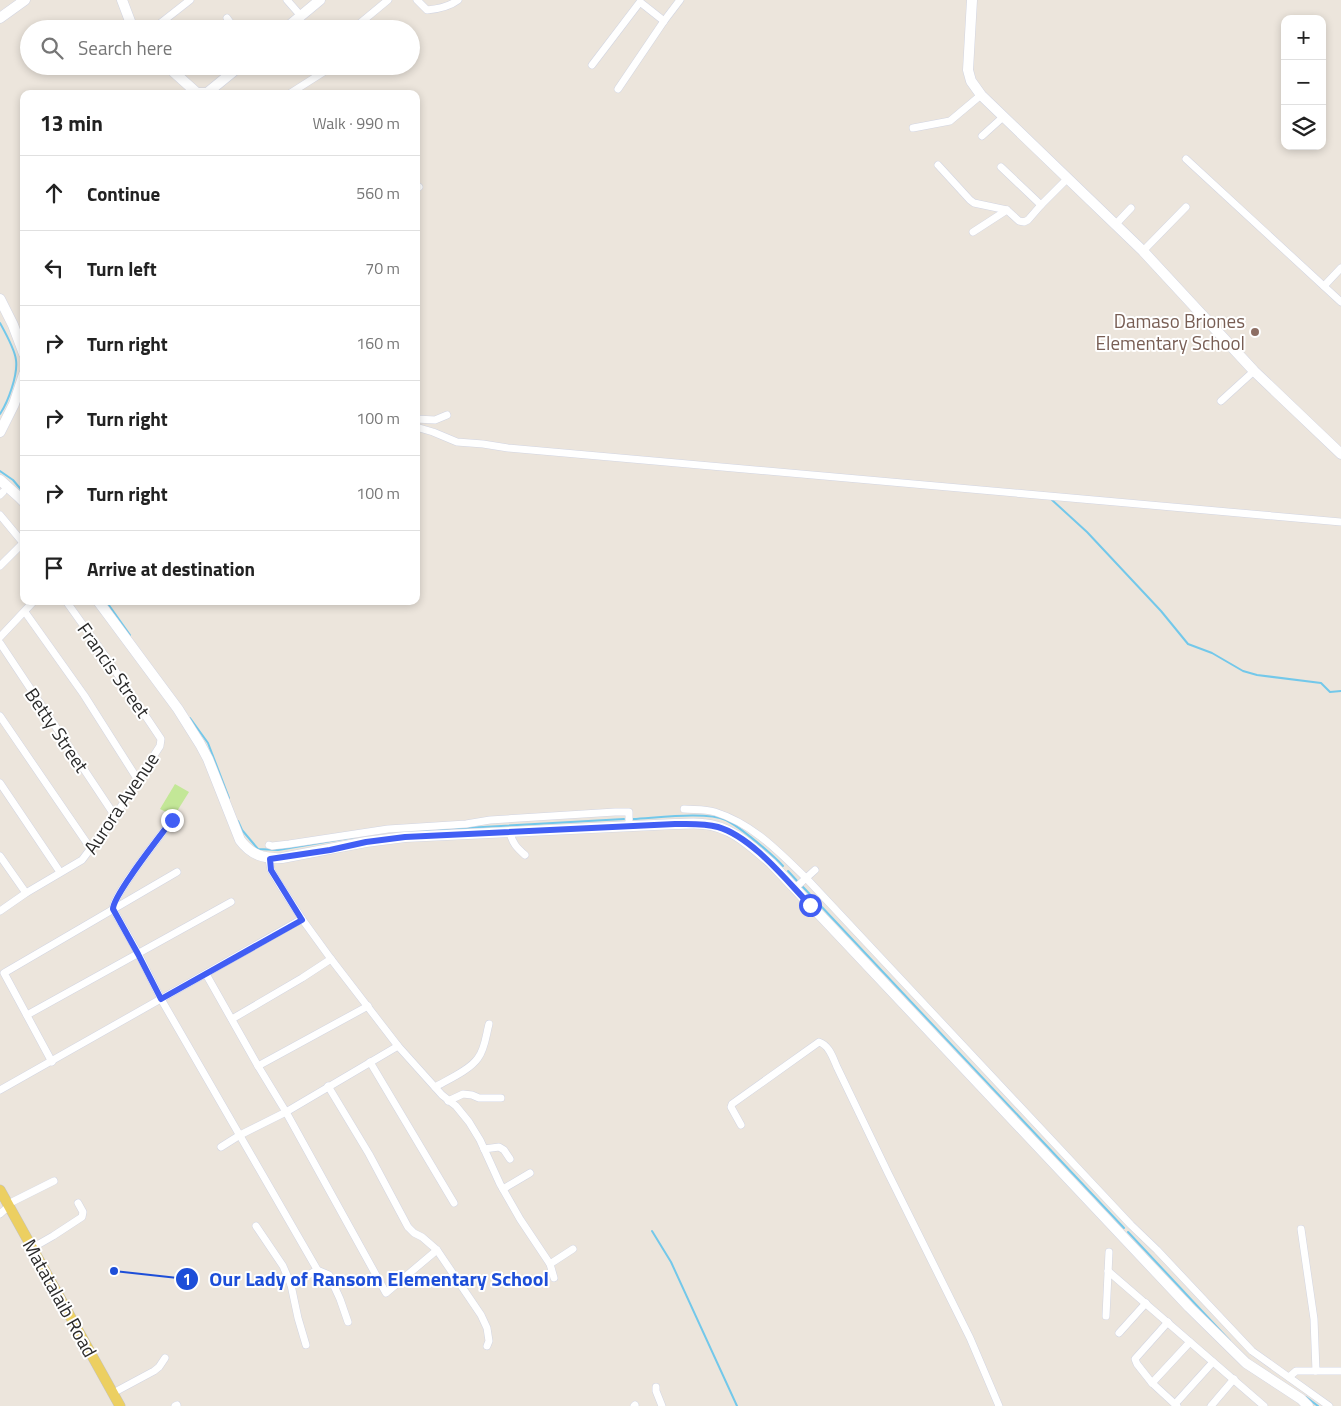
<!DOCTYPE html>
<meta charset="utf-8">
<style>
body{margin:0;font-family:"Titillium Web",sans-serif;background:#f2f2f2;color:#222}
.controls{position:absolute;right:15px;top:15px;display:grid;overflow:hidden;border-radius:10px;box-shadow:0 2px 8px #0003}
.controls button{width:45px;height:45px;display:grid;place-items:center;padding:0;border:0;border-bottom:1px solid #e0e0e0;background:#fff;color:#222;font:25px sans-serif}
.stop{position:absolute;width:15px;height:15px;margin:-11px;border:4px solid #415ef4;border-radius:50%;background:#fff}
.stop.end{background:#415ef4;border-color:#fff;box-shadow:0 1px 5px #0008}
.list{margin:0;padding:0;list-style:none}
h2{display:flex;justify-content:space-between;align-items:center;height:65px;margin:0;padding:0 20px;font-size:21px}
h2 small{font-size:16px;font-weight:400;color:#767676}
.list li{display:grid;grid-template-columns:32px 1fr auto;gap:15px;align-items:center;box-sizing:border-box;height:75px;padding:0 20px;border-top:1px solid #e0e0e0}
.list b{display:block;font-size:19px;white-space:nowrap}
.list em{font-size:16px;font-style:normal;color:#767676}
.icon{flex:none;width:28px;height:28px;fill:none;stroke:currentColor;stroke-width:2;stroke-linecap:round;stroke-linejoin:round}
.map{position:relative;flex:none;width:1341px;height:1406px;overflow:hidden}
.search{position:absolute;background:#fff;box-shadow:0 2px 8px #0003;left:20px;top:20px;width:400px;height:55px;display:flex;align-items:center;gap:12px;box-sizing:border-box;padding:0 18px;border-radius:28px;color:#767676;font-size:19px}
.panel{position:absolute;background:#fff;box-shadow:0 2px 8px #0003;left:20px;top:90px;width:400px;height:515px;border-radius:10px}
.map>svg:first-child{display:block}
</style>
<div class="map">
<svg width="1341" height="1406" viewBox="0 0 1341 1406">
<rect width="100%" height="100%" fill="#ece5dc"/>
<polygon fill="#c3e797" points="175,784 189,792 174,816 160,809"/>
<g fill="none" stroke-linecap="round" stroke-linejoin="round">
<g stroke="#73c8ea" stroke-width="2">
<path d="M0,323C5,332 15,351 16,360C18,375 8,402 0,414"/>
<polyline points="0,471 13,480 24,493"/>
<polyline points="1052,500 1087,532 1161,611 1188,644 1212,653 1243,671 1257,675 1321,683 1330,692 1341,691"/>
<polyline points="106,601 130,635"/>
<polyline points="190,718 208,743 229,798"/>
<path d="M633,819C656,818 706,811 726,820C740,827 772,854 783,866"/>
<polyline points="238,821 242,830 258,849 278,850 355,837"/>
<polyline points="412,831 624,819"/>
<polyline points="788,871 799,883"/>
<polyline points="803,887 1124,1228"/>
<polyline points="652,1231 671,1262 737,1406"/>
<polyline points="1128,1232 1230,1341"/>
<polyline points="1306,1397 1318,1406"/>
</g>
<g stroke="#d2d5e2" stroke-width="8">
<g id="street">
<polyline points="287,0 301,16"/>
<path d="M417,0L427,10C438,9 449,7 458,0"/>
<polyline points="227,18 235,29"/>
<polyline points="153,29 190,0"/>
<polyline points="353,29 388,0"/>
<polyline points="592,65 640,2 664,21"/>
<polyline points="618,89 664,21 680,0"/>
<polyline points="289,94 333,66"/>
<polyline points="913,128 950,121 981,95"/>
<polyline points="982,136 1003,117"/>
<polyline points="1186,159 1341,302"/>
<polyline points="938,165 970,200 974,203 1007,210 1019,221 1024,222 1028,220 1041,205 1067,179"/>
<polyline points="1001,167 1041,205"/>
<polyline points="416,189 419,187"/>
<polyline points="1115,225 1131,208"/>
<polyline points="973,232 1007,210"/>
<polyline points="1143,251 1186,207"/>
<polyline points="1324,286 1341,268"/>
<polyline points="1221,401 1254,371"/>
<polyline points="416,419 435,420 447,415"/>
<polyline points="416,427 433,432 457,442 483,444 508,448 1341,522"/>
<polyline points="0,495 3,492"/>
<polyline points="0,515 24,544"/>
<polyline points="0,566 23,543"/>
<polyline points="25,612 84,695 138,780"/>
<polyline points="0,637 34,601"/>
<polyline points="0,643 115,816"/>
<polyline points="0,716 91,849"/>
<polyline points="0,783 60,872"/>
<path d="M684,809C694,810 705,809 715,812C753,824 778,851 806,878L1131,1225L1157,1250L1252,1351L1329,1406"/>
<path d="M172,820C161,835 113,895 113,909L138,953L161,999L318,1271"/>
<path d="M510,832C512,843 517,848 525,855"/>
<polyline points="269,845 272,846 289,844 388,829 466,824 490,820 615,812 629,812 629,826"/>
<polyline points="0,856 26,893"/>
<polyline points="269,859 271,870 280,885 302,919 331,959 398,1046 442,1095 456,1106 469,1122 480,1140 500,1184 520,1219 550,1264 554,1278"/>
<polyline points="794,889 815,870"/>
<polyline points="0,911 26,893 82,860 115,816 160,746 161,739 108,660 66,601"/>
<polyline points="206,974 258,1066 286,1112 386,1293 437,1250"/>
<polyline points="27,1015 231,902"/>
<polyline points="232,1019 302,978 331,959"/>
<polyline points="52,1062 4,973 177,872"/>
<polyline points="370,1062 454,1203"/>
<polyline points="258,1066 368,1006"/>
<polyline points="328,1086 369,1154 408,1227 414,1233 422,1237 437,1250 481,1315 487,1328 489,1341 487,1346"/>
<path d="M435,1087C447,1080 470,1070 478,1058C485,1049 486,1035 489,1024"/>
<polyline points="0,1090 302,919"/>
<polyline points="448,1101 463,1094 472,1095 479,1098 501,1098"/>
<path d="M741,1125L731,1107L732,1104L819,1042C829,1045 833,1058 837,1067L888,1173L970,1338L999,1406"/>
<polyline points="221,1147 240,1135 286,1112 398,1046"/>
<polyline points="484,1149 499,1147 504,1150 510,1159"/>
<polyline points="503,1189 530,1173"/>
<polyline points="8,1204 54,1181"/>
<polyline points="0,1214 9,1206"/>
<polyline points="256,1226 283,1266 291,1285 317,1270 329,1275 340,1299 348,1322"/>
<polyline points="1301,1229 1314,1319 1316,1371"/>
<polyline points="32,1248 53,1236 82,1217 83,1212 78,1203"/>
<polyline points="550,1264 573,1249"/>
<polyline points="1108,1271 1264,1406"/>
<polyline points="291,1285 298,1318 306,1345"/>
<polyline points="1106,1316 1109,1252"/>
<polyline points="1119,1333 1146,1303"/>
<polyline points="1289,1377 1296,1371 1341,1371"/>
<polyline points="1152,1383 1137,1364 1135,1359 1168,1322"/>
<polyline points="656,1387 656,1391 662,1406"/>
<polyline points="113,1393 154,1371 159,1367 165,1358"/>
<polyline points="1175,1404 1213,1362"/>
<polyline points="175,1406 177,1405"/>
<polyline points="634,1406 635,1405"/>
<polyline points="1177,1406 1152,1383 1190,1342"/>
<polyline points="1211,1406 1234,1379"/>
</g>
</g>
<g stroke="#d2d5e2" stroke-width="11">
<g id="secondary">
<polyline points="122,0 133,29"/>
<polyline points="972,0 968,70 971,81 981,95 1143,251 1254,371 1341,454"/>
<polyline points="0,18 25,0"/>
<polyline points="285,29 320,0"/>
<polyline points="167,66 197,93 207,93 240,66"/>
<polyline points="0,299 13,325 24,354"/>
<polyline points="0,432 14,404 24,374"/>
<polyline points="0,480 19,497 24,502"/>
<path d="M98,601L178,709L200,744L208,759L240,840C251,855 264,859 282,858L366,842L405,837L675,824C685,824 694,823 703,824C731,826 751,846 771,863L1189,1307L1246,1363L1301,1399L1308,1406"/>
</g>
</g>
<g stroke="#c3c3c3" stroke-width="11">
<polyline id="primary" points="0,1190 120,1406"/>
</g>
<use href="#street" stroke="#fff" stroke-width="7"/>
<use href="#secondary" stroke="#fff" stroke-width="10"/>
<use href="#primary" stroke="#eccf61" stroke-width="10"/>
</g>
<g fill="none" stroke-linecap="round" stroke-linejoin="round">
<path stroke="#415ef4" stroke-width="6" d="M172,820C161,835 113,895 113,909L138,954L161,999L302,920L271,870L270,859L330,850L366,842L405,837L675,824C690,824 704,823 718,827C752,837 786,880 810,905"/>
</g>
<circle fill="#8d6e63" stroke="#fff" stroke-width="2" cx="1255" cy="332" r="5"/>
<g text-anchor="middle" stroke-width="4" stroke-linejoin="round" paint-order="stroke">
<g font-size="19" fill="#785e54" stroke="#fff" text-anchor="end">
<text x="1245" y="328">Damaso Briones<tspan x="1245" dy="22">Elementary School</tspan></text>
</g>
<g font-size="19" fill="#2a2a2a" stroke="#fff">
<text transform="translate(114 670) rotate(55)" y="7">Francis Street</text>
<text transform="translate(57 730) rotate(56)" y="7">Betty Street</text>
<text transform="translate(121 803) rotate(-56)" y="7">Aurora Avenue</text>
<text transform="translate(60 1298) rotate(61)" y="7">Matatalaib Road</text>
</g>
</g>
<path fill="none" stroke="#1d4ed8" stroke-width="2" d="M114 1271L187 1279"/>
<g fill="#1d4ed8" stroke="#fff" stroke-width="2">
<circle cx="114" cy="1271" r="5"/>
<circle cx="187" cy="1279" r="12"/>
</g>
<g font-size="15" text-anchor="middle" font-weight="bold" fill="#fff">
<text x="187" y="1285">1</text>
</g>
<g font-size="20" text-anchor="middle" font-weight="bold" fill="#1d4ed8" stroke="#fff" stroke-width="4" stroke-linejoin="round" paint-order="stroke">
<text x="379" y="1286">Our Lady of Ransom Elementary School</text>
</g>
</svg>
<div class="controls">
<button>+</button>
<button>−</button>
<button><svg class="icon" aria-label="layers" viewBox="0 0 24 24"><path d="M12 4l9 5-9 5-9-5zM3 14l9 5 9-5"/></svg></button>
</div>
<div class="stop" style="left:810px;top:905px"></div>
<div class="stop end" style="left:172px;top:820px"></div>
<div class="search"><svg class="icon" aria-label="search" viewBox="0 0 24 24"><circle cx="10" cy="10" r="6"/><path d="M15 15l6 6"/></svg>Search here</div>
<section class="panel">
<h2>13 min<small>Walk · 990 m</small></h2>
<ul class="list">
<li><svg class="icon" aria-label="ahead" viewBox="0 0 24 24"><path d="M12 20V5M6 11l6-6 6 6"/></svg><div><b>Continue</b></div><em>560 m</em></li>
<li><svg class="icon" aria-label="left" viewBox="0 0 24 24"><path d="M17 20v-9H6M10 6l-5 5 5 5"/></svg><div><b>Turn left</b></div><em>70 m</em></li>
<li><svg class="icon" aria-label="right" viewBox="0 0 24 24"><path d="M7 20v-9h11M14 6l5 5-5 5"/></svg><div><b>Turn right</b></div><em>160 m</em></li>
<li><svg class="icon" aria-label="right" viewBox="0 0 24 24"><path d="M7 20v-9h11M14 6l5 5-5 5"/></svg><div><b>Turn right</b></div><em>100 m</em></li>
<li><svg class="icon" aria-label="right" viewBox="0 0 24 24"><path d="M7 20v-9h11M14 6l5 5-5 5"/></svg><div><b>Turn right</b></div><em>100 m</em></li>
<li><svg class="icon" aria-label="arrive" viewBox="0 0 24 24"><path d="M6 21V4h12l-3 4 3 4H6"/></svg><div><b>Arrive at destination</b></div></li>
</ul>
</section>
</div>
